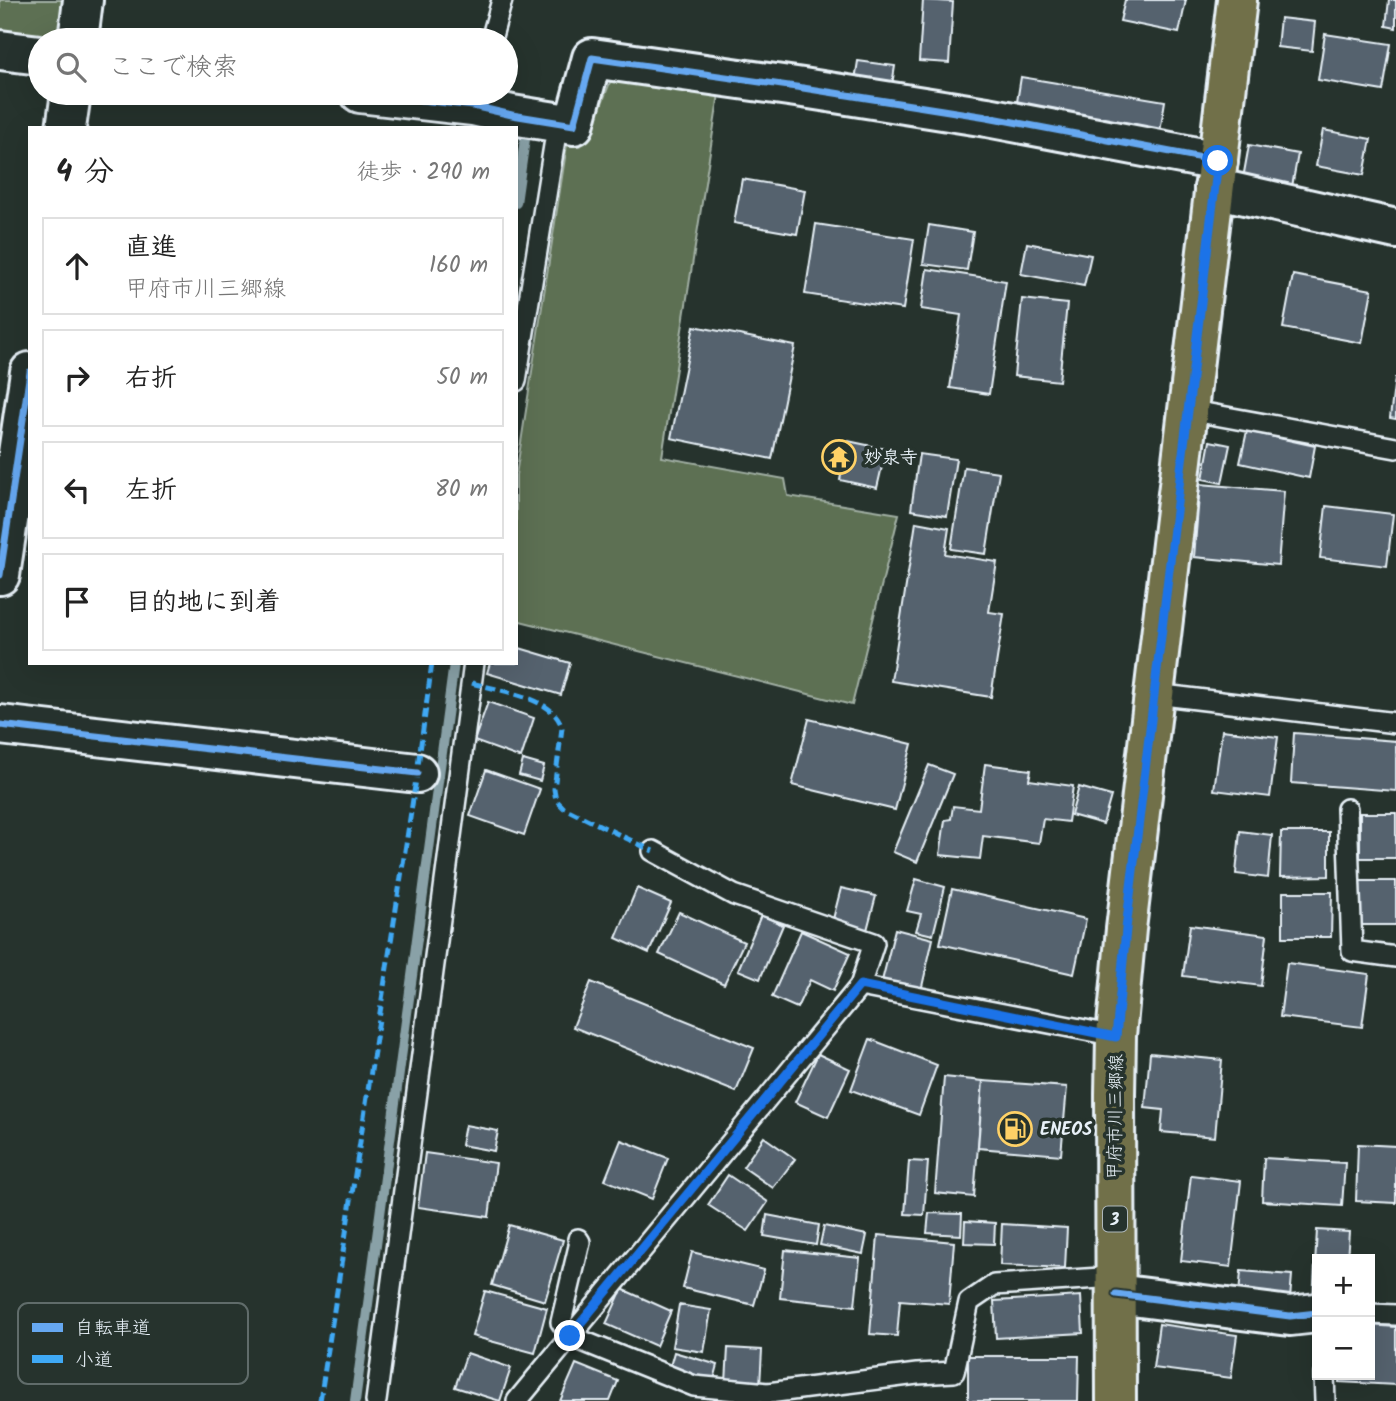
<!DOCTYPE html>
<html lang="ja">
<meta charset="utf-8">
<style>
body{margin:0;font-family:Kalam,"Klee One",sans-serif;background:#f6f6f6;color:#222}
.controls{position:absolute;right:21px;bottom:21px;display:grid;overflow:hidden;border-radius:0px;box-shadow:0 7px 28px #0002}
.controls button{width:63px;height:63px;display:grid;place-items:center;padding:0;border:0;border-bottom:2px solid #e0e0e0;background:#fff;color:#222;font:35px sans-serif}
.stop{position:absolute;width:21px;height:21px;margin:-16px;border:5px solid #1a73e8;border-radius:50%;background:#fff}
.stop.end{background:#1a73e8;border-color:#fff;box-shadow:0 2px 7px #0008}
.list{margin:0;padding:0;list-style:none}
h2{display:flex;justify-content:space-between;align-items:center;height:91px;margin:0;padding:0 28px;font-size:30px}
h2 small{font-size:23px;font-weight:400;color:#767676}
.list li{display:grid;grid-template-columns:46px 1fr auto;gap:21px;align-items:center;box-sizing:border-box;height:98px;margin:0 14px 14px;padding:0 14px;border:2px solid #e0e0e0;border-radius:0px}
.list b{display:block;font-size:26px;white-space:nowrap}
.list p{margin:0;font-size:23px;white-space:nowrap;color:#767676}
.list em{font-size:23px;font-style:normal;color:#767676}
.icon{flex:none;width:38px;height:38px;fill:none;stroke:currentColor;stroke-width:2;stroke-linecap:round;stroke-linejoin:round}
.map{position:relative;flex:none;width:1396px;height:1401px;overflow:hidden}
.search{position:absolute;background:#fff;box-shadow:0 7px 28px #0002;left:28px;top:28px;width:490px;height:77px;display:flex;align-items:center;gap:18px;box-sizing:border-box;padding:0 24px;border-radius:38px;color:#767676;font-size:26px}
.panel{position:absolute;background:#fff;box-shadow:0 7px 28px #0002;left:28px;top:126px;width:490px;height:539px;border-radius:0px}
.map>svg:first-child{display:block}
</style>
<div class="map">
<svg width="1396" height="1401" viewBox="0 0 1396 1401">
<rect width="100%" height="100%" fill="#26332d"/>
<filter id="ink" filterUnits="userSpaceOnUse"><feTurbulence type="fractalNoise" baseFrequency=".0143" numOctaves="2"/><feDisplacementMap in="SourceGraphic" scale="14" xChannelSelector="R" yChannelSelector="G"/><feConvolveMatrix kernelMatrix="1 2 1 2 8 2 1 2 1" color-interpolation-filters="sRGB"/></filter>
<g filter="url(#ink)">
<g fill="#5d7052" stroke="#a2b0a5" stroke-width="2">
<polygon points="0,0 83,0 78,40 40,40 0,50"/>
<polygon points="612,77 719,94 662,457 785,479 788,496 899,514 852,705 516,620 516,475 568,138 588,140"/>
</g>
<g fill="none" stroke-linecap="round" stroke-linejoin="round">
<g stroke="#89a1a7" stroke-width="10">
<polyline points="516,203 525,139"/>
<polyline points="355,1401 454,663"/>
</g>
</g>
<g fill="#54626e" stroke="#e8f1f8" stroke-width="2">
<polygon points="923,0 953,2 949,63 919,61"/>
<polygon points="1125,0 1186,0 1179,33 1120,21"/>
<polygon points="1389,0 1396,0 1396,28 1386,26"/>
<polygon points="1280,18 1315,22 1312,51 1277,47"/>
<polygon points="1325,34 1391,44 1383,91 1318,80"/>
<polygon points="858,61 895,66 892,85 855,80"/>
<polygon points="1021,77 1165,101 1160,132 1016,108"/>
<polygon points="1323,130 1371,139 1364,175 1316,166"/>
<polygon points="1249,145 1298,154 1291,192 1242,184"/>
<polygon points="742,179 805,190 797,234 734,223"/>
<polygon points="816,224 914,239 903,309 805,294"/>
<polygon points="929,225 973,232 967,270 923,264"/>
<polygon points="1027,243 1091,255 1084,286 1021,274"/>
<polygon points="927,269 1006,281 989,394 950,388 961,315 921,309"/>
<polygon points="1293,275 1372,290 1362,343 1283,328"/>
<polygon points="1022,299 1067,304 1059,381 1014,376"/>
<polygon points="694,326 795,346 772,459 671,438"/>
<polygon points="1395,378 1396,378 1396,419 1390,418"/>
<polygon points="1247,431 1315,446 1309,478 1240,463"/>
<polygon points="848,441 886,449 877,488 840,480"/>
<polygon points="1210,441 1230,445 1222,483 1203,479"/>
<polygon points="919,454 956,459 947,516 911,510"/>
<polygon points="964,467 999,472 986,554 951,549"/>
<polygon points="1200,484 1284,491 1278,565 1194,557"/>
<polygon points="1326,506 1393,514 1387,566 1320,558"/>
<polygon points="916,522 949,528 945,554 997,562 989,612 1004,614 991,697 891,681"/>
<polygon points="516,647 570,663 561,695 487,673 490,663 516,663"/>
<polygon points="488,702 534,718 521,758 474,741"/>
<polygon points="809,719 912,744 895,810 792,785"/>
<polygon points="1222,730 1278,737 1270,797 1214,790"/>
<polygon points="1294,733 1396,741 1396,791 1291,783"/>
<polygon points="523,760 544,766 540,781 519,775"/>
<polygon points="985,764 1031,770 1029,780 1073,786 1068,822 1043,819 1039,843 983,836 980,859 940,855 945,820 951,819 953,806 979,809"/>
<polygon points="929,765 953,774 917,862 893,852"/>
<polygon points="486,770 540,789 524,835 470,816"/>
<polygon points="1079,787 1111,796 1103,824 1071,815"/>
<rect x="1360" y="813" width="36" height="45"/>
<polygon points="1240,831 1272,835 1268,878 1236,874"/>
<polygon points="1281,832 1329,832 1329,876 1280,877"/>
<polygon points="916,879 945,887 933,935 916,931 921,914 907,911"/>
<rect x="1360" y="881" width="36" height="44"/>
<polygon points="637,888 671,903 649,953 616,938"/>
<polygon points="841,888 876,896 867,930 832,923"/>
<polygon points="952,889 1086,919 1074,974 940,944"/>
<polygon points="1283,892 1332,892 1331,937 1283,937"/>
<polygon points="679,912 744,942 724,984 659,954"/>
<polygon points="761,915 783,925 760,979 738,970"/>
<polygon points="1190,925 1267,935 1261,986 1183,976"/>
<polygon points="895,929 933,939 921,991 882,981"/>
<polygon points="801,931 850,953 833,991 810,980 797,1008 772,997"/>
<polygon points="1287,963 1369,974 1362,1027 1280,1017"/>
<polygon points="591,982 754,1048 736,1092 573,1027"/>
<polygon points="870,1039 937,1065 919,1115 851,1090"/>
<polygon points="1150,1053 1222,1060 1215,1137 1161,1132 1163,1110 1145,1108"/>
<polygon points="818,1054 850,1069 828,1117 795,1102"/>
<polygon points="944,1077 983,1081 974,1197 935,1193"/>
<polygon points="983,1081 1067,1087 1061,1155 978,1148"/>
<polygon points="465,1125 498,1131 494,1151 461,1145"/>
<polygon points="764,1137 795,1159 773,1188 743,1167"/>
<polygon points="621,1140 668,1158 652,1199 605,1180"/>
<polygon points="1358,1144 1396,1146 1396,1203 1356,1201"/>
<polygon points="425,1153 496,1163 489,1217 418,1207"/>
<polygon points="1264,1158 1345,1163 1342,1206 1262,1201"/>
<polygon points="909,1161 928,1162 924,1215 905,1214"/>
<polygon points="728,1175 768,1202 748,1231 708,1205"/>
<polygon points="1191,1175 1241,1181 1231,1267 1181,1261"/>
<polygon points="929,1213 962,1214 961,1235 927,1233"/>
<polygon points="767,1215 819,1225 816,1245 764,1236"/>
<polygon points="965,1221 995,1223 994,1244 964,1243"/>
<polygon points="1002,1224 1067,1228 1065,1268 1000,1265"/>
<polygon points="509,1225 563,1240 545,1301 492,1285"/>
<polygon points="824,1226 867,1235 863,1254 820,1245"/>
<polygon points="1317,1230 1349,1232 1347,1259 1317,1259 1317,1300 1313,1300"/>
<polygon points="878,1235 954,1242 949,1304 900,1300 897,1336 870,1334"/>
<polygon points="785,1250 860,1258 855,1306 780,1298"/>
<polygon points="692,1252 764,1270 754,1305 683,1288"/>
<polygon points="1241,1271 1292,1275 1290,1299 1239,1295"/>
<polygon points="622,1289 671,1311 656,1346 606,1324"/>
<polygon points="485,1291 547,1308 535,1353 472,1336"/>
<polygon points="1081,1296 1083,1333 996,1338 994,1301"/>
<polygon points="679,1305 711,1310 704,1352 672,1347"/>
<polygon points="1159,1324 1237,1335 1231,1378 1153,1368"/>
<polygon points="1370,1325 1396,1327 1396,1385 1339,1382 1339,1375 1370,1375"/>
<polygon points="728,1348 762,1350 760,1385 726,1383"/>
<polygon points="674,1352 718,1365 713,1383 669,1370"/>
<polygon points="467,1353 511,1368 500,1401 455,1387"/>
<polygon points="968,1356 1079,1356 1078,1401 968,1401"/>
<polygon points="576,1364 618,1381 610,1401 560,1401"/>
</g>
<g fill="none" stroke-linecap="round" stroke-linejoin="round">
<g stroke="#e8f1f8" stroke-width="24">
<g id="service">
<polyline points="491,40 502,0"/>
<polyline points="516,381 558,121"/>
<polyline points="1188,410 1396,448"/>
<polyline points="1155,694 1396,723"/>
<polyline points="1347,809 1352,951 1396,957"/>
<polyline points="653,851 734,895 874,943 860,986"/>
<polyline points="578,1239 580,1242 561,1322 570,1336 694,1386 768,1393 917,1374 954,1372 969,1302 994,1285 1116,1277"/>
<polyline points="1370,1314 1396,1315"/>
<polyline points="1324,1375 1325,1401"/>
<polyline points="376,1401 474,663"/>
<polyline points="517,1401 860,986 1116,1036"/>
</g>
</g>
<g stroke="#e8f1f8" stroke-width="44">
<g id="minor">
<polyline points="0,50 40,55"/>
<polyline points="360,93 473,106 512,115 574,125 592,58 803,88 987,117 1218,161"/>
<polyline points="66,128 71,93"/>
<polyline points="1214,188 1396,229"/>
<polyline points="0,575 30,372"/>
<polyline points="0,725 417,773"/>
<polyline points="1116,1294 1290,1316 1317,1313"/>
</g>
</g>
<g stroke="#e8f1f8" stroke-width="44">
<polyline id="tertiary" points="78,40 83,0"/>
</g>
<g stroke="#e8f1f8" stroke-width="44">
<polyline id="primary" points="1116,1401 1115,1094 1116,1036 1126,929 1237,0"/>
</g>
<use href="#service" stroke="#26332d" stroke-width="19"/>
<use href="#minor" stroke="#26332d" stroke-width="38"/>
<use href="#tertiary" stroke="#26332d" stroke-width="38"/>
<use href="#primary" stroke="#71704a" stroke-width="38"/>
<g stroke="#3fa9f5" stroke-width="5" stroke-dasharray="10 5" stroke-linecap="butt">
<path d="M472,683C499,691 555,697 562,728L554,789L556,800L564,808L653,851"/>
<polyline points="320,1401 417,773 432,663"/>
</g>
<g stroke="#26332d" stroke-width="11">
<g id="cycleway">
<polyline points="360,93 473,106 512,115 574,125 592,58 803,88 987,117 1218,161"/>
<polyline points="0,575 30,372"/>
<polyline points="0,725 417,773"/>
<polyline points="1116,1294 1290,1316 1317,1313"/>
</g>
</g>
<use href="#cycleway" stroke="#66a8f1" stroke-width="7"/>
</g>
</g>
<g fill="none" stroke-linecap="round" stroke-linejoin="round" filter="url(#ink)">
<polyline stroke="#1a73e8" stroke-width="9" points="570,1336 860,985 1116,1037 1126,929 1218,161"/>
</g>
<defs>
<g id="temple-ring" transform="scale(1.75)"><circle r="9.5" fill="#26332d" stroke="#ffd166" stroke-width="1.5"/><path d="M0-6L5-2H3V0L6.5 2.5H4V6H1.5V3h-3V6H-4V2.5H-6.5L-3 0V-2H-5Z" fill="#ffd166"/></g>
<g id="fuel-ring" transform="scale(1.75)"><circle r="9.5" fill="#26332d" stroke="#ffd166" stroke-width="1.5"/><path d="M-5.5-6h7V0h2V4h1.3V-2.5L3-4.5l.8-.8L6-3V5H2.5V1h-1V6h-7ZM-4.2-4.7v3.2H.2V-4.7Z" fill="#ffd166"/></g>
</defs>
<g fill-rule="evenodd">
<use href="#temple-ring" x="839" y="457"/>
<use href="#fuel-ring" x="1015" y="1129"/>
</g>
<g text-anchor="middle" stroke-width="7" stroke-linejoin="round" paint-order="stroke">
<rect fill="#26332d" stroke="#aeb8bb" stroke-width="2" x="1103" y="1206.5" width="24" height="25" rx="5"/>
<g font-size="16" font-weight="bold" fill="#e8f1f8">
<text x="1115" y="1225">3</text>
</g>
<g font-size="18" font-weight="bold" fill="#e8f1f8" stroke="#26332d" text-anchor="start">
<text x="864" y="463">妙泉寺</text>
<text x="1040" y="1135">ENEOS</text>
</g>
<g font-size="18" fill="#e8f1f8" stroke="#26332d">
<text transform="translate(1115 1117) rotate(-89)" y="6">甲府市川三郷線</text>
</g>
</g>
<rect x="18" y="1303" width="230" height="81" rx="10" fill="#26332d" stroke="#606c6a" stroke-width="2"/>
<rect x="32" y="1323" width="31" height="9" fill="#66a8f1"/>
<rect x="32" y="1355" width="31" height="8" fill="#3fa9f5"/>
<g font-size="19" fill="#e8f1f8">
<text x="75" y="1334">自転車道</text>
<text x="75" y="1366">小道</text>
</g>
</svg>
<div class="controls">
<button>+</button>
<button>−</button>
</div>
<div class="stop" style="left:1218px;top:161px"></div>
<div class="stop end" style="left:570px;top:1336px"></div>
<div class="search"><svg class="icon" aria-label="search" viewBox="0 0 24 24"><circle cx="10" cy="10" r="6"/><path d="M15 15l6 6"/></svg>ここで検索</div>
<section class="panel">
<h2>4 分<small>徒歩 · 290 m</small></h2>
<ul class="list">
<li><svg class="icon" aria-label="ahead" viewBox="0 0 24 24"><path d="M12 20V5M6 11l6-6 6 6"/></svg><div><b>直進</b><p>甲府市川三郷線</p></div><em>160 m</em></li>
<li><svg class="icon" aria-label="right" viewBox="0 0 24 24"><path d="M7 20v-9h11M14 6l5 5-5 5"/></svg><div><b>右折</b></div><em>50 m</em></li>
<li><svg class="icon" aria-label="left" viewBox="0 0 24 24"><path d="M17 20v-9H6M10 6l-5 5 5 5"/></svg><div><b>左折</b></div><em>80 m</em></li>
<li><svg class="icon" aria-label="arrive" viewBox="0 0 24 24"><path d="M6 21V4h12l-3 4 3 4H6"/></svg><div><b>目的地に到着</b></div></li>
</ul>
</section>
</div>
